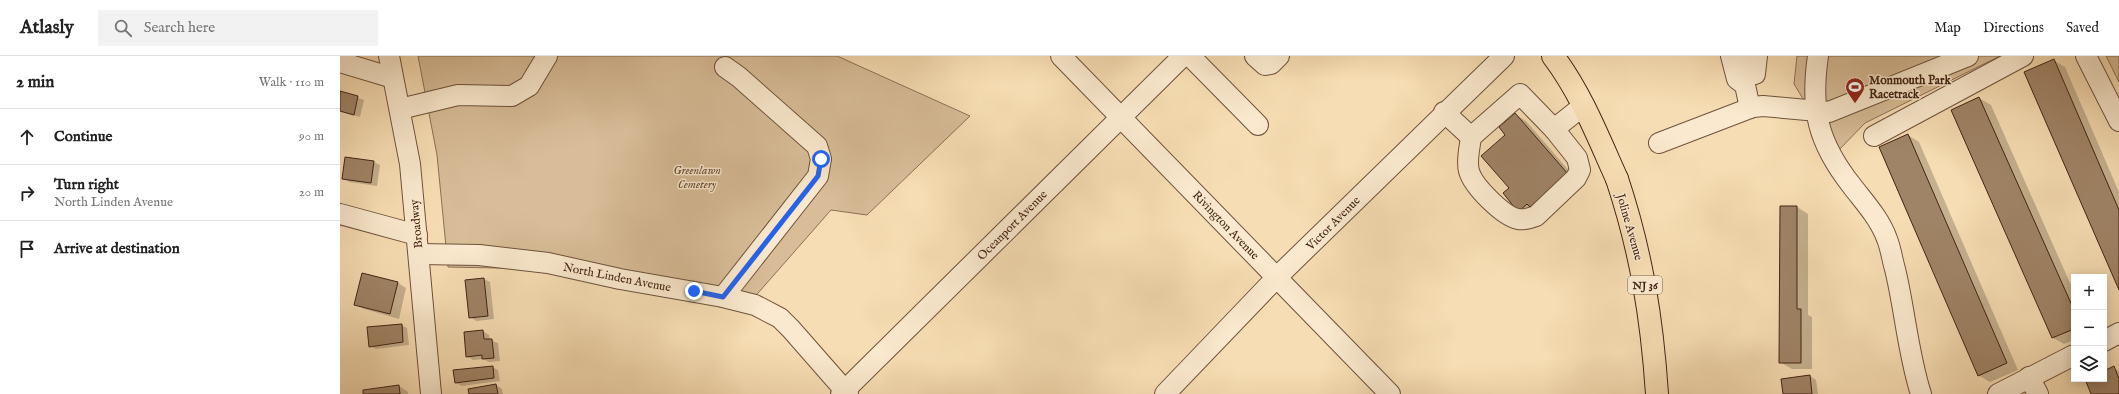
<!DOCTYPE html>
<meta charset="utf-8">
<style>
body{margin:0;font-family:"IM FELL English",serif;background:#f2f2f2;color:#222}
.controls{position:absolute;right:12px;bottom:12px;display:grid;overflow:hidden;border-radius:0px;box-shadow:0 2px 10px #0003}
.controls button{width:36px;height:36px;display:grid;place-items:center;padding:0;border:0;border-bottom:1px solid #e0e0e0;background:#fff;color:#222;font:20px sans-serif}
.stop{position:absolute;width:12px;height:12px;margin:-9px;border:3px solid #2563eb;border-radius:50%;background:#fff}
.stop.end{background:#2563eb;border-color:#fff;box-shadow:0 1px 4px #0008}
.list{margin:0;padding:0;list-style:none}
h2{display:flex;justify-content:space-between;align-items:center;height:52px;margin:0;padding:0 16px;font-size:17px}
h2 small{font-size:13px;font-weight:400;color:#767676}
.list li{display:grid;grid-template-columns:26px 1fr auto;gap:12px;align-items:center;box-sizing:border-box;height:56px;padding:0 16px;border-top:1px solid #e0e0e0}
.list b{display:block;font-size:15px;white-space:nowrap}
.list p{margin:0;font-size:13px;white-space:nowrap;color:#767676}
.list em{font-size:13px;font-style:normal;color:#767676}
.icon{flex:none;width:22px;height:22px;fill:none;stroke:currentColor;stroke-width:2;stroke-linecap:round;stroke-linejoin:round}
.map{position:relative;flex:none;width:1779px;height:338px;overflow:hidden}
header{display:flex;align-items:center;gap:24px;box-sizing:border-box;height:56px;padding:0 20px;background:#fff;border-bottom:1px solid #e0e0e0}
header strong{font-size:19px}
nav{display:flex;gap:22px;margin-inline-start:auto;font-size:14px}
.search{width:280px;height:36px;background:#f2f2f2;display:flex;align-items:center;gap:10px;box-sizing:border-box;padding:0 14px;border-radius:0px;color:#767676;font-size:15px}
main{display:flex}
aside{flex:1;background:#fff}
.map>svg:first-child{display:block}
</style>
<header>
<strong>Atlasly</strong>
<div class="search"><svg class="icon" aria-label="search" viewBox="0 0 24 24"><circle cx="10" cy="10" r="6"/><path d="M15 15l6 6"/></svg>Search here</div>
<nav><a>Map</a><a>Directions</a><a>Saved</a></nav>
</header>
<main>
<aside>
<h2>2 min<small>Walk · 110 m</small></h2>
<ul class="list">
<li><svg class="icon" aria-label="ahead" viewBox="0 0 24 24"><path d="M12 20V5M6 11l6-6 6 6"/></svg><div><b>Continue</b></div><em>90 m</em></li>
<li><svg class="icon" aria-label="right" viewBox="0 0 24 24"><path d="M7 20v-9h11M14 6l5 5-5 5"/></svg><div><b>Turn right</b><p>North Linden Avenue</p></div><em>20 m</em></li>
<li><svg class="icon" aria-label="arrive" viewBox="0 0 24 24"><path d="M6 21V4h12l-3 4 3 4H6"/></svg><div><b>Arrive at destination</b></div></li>
</ul>
</aside>
<div class="map">
<svg width="1779" height="338" viewBox="0 0 1779 338">
<rect width="100%" height="100%" fill="#f7ddb3"/>
<filter id="stains"><feTurbulence type="fractalNoise" baseFrequency=".005" numOctaves="4"/><feColorMatrix values="0 0 0 0 .2 0 0 0 0 .09 0 0 0 0 .02 0 0 0 .5 -.17"/></filter>
<radialGradient id="worn" r=".72"><stop offset=".6" stop-color="#630" stop-opacity="0"/><stop offset="1" stop-color="#630" stop-opacity=".3"/></radialGradient>
<g fill="#d8bd98" stroke="#8d7056">
<polygon points="78,0 497,0 630,60 527,159 491,154 404,253 205,213 108,211 97,99"/>
<polygon points="1457,0 1660,0 1525,67 1496,97 1454,28"/>
<polygon points="1766,0 1779,0 1779,26"/>
</g>
<g fill="#0003">
<polygon points="1713,4 1725,11 1779,136 1779,231"/>
<polygon points="0,36 24,44 20,61 0,56"/>
<polygon points="1639,42 1651,49 1734,236 1734,284 1724,288 1713,282"/>
<polygon points="1175,58 1186,65 1238,125 1202,157 1179,155 1170,132 1167,79"/>
<polygon points="1568,79 1579,86 1678,314 1650,326 1638,319"/>
<polygon points="6,102 34,106 40,109 37,130 9,126 3,122"/>
<polygon points="1457,151 1468,158 1468,259 1472,261 1472,313 1452,313 1440,306"/>
<polygon points="144,223 150,226 154,263 136,265 130,261 126,224"/>
<polygon points="58,227 66,232 59,263 24,253 15,248"/>
<polygon points="61,269 67,272 69,289 36,293 30,290"/>
<polygon points="143,275 149,279 150,284 158,287 160,305 149,306 143,303 133,304 127,300 125,277"/>
<polygon points="152,311 158,314 160,325 122,330 116,327"/>
<polygon points="1774,312 1779,315 1779,338 1753,338 1764,323 1764,316"/>
<polygon points="1470,320 1476,324 1478,338 1444,338"/>
<polygon points="156,329 162,333 163,338 130,338"/>
<polygon points="59,330 68,336 68,338 24,338"/>
</g>
<g fill="#a08467" stroke="#422314">
<polygon points="1714,3 1779,154 1779,234 1684,16"/>
<polygon points="0,35 18,40 14,59 0,55"/>
<polygon points="1639,41 1734,254 1734,273 1712,282 1611,54"/>
<polygon points="1175,57 1228,118 1190,151 1187,148 1178,156 1163,137 1169,132 1141,100 1165,79 1159,71"/>
<polygon points="1568,78 1667,307 1638,320 1539,91"/>
<polygon points="5,101 34,105 31,127 2,123"/>
<polygon points="1440,150 1457,150 1457,253 1461,253 1461,307 1439,307"/>
<polygon points="22,217 58,226 50,258 14,249"/>
<polygon points="144,222 148,260 129,262 125,224"/>
<polygon points="62,268 63,286 29,291 27,271"/>
<polygon points="143,274 144,283 152,283 154,302 142,303 142,299 126,301 124,276"/>
<polygon points="153,310 154,322 115,327 113,314"/>
<polygon points="1774,310 1779,323 1779,338 1751,338 1745,323 1764,323 1764,315"/>
<polygon points="1470,319 1472,338 1443,338 1441,323"/>
<polygon points="156,328 158,338 129,338 128,333"/>
<polygon points="59,329 60,338 23,338 23,334"/>
</g>
<g fill="none" stroke-linecap="round" stroke-linejoin="round">
<g stroke="#6f523c" stroke-width="22">
<g id="minor">
<polyline points="49,0 70,108 91,338"/>
<polyline points="721,0 1050,338"/>
<polyline points="850,0 918,69"/>
<polyline points="915,0 925,9 931,8 939,0"/>
<polyline points="1391,0 1397,23 1405,29 1410,52"/>
<polyline points="1411,0 1415,18 1417,0"/>
<path d="M1478,0C1470,54 1478,87 1512,130C1525,147 1540,163 1547,183C1551,193 1552,203 1555,213C1565,254 1568,298 1581,338"/>
<polyline points="1746,0 1779,65"/>
<polyline points="0,6 53,22"/>
<polyline points="60,53 118,39 172,40 189,30 207,0"/>
<polyline points="1104,56 1131,81 1180,38 1214,73"/>
<polyline points="1534,80 1683,0"/>
<path d="M1131,81C1130,90 1126,105 1129,115C1133,130 1163,160 1178,163C1183,164 1191,162 1196,160L1236,122L1240,114L1237,102L1214,73L1243,50"/>
<polyline points="1319,87 1413,51 1423,50 1489,56 1628,0"/>
<polyline points="0,158 77,179"/>
<polyline points="79,198 139,199 208,207 280,223 383,241 415,249 440,262 451,273 508,338"/>
<polyline points="383,241 478,120 481,103 477,90 399,21 385,11"/>
<polyline points="1764,285 1779,277"/>
<polyline points="1689,321 1698,338"/>
<polyline points="501,338 843,0"/>
<polyline points="825,338 937,221 1164,0"/>
<polyline points="1658,338 1734,299"/>
</g>
</g>
<g stroke="#422314" stroke-width="24">
<path id="major" d="M1277,123C1301,195 1312,262 1317,338"/>
</g>
<g stroke="#422314" stroke-width="24">
<path id="highway" d="M1213,0C1241,37 1258,81 1277,123"/>
</g>
<use href="#minor" stroke="#fae9ce" stroke-width="20"/>
<use href="#major" stroke="#f7ddb3" stroke-width="22"/>
<use href="#highway" stroke="#f7ddb3" stroke-width="22"/>
</g>
<g fill="none" stroke-linecap="round" stroke-linejoin="round">
<polyline stroke="#2563eb" stroke-width="5" points="354,235 383,241 478,120 481,103"/>
</g>
<defs>
<g id="stadium-pin" transform="scale(1)"><path d="M0 17L-7.5 6A9.5 9.5 0 1 1 7.5 6Z" fill="#8f2418" stroke="#fae9ce"/><path d="M0-5a6.5 5 0 1 0 0 10a6.5 5 0 1 0 0-10ZM-3.5-1.8h7v3.6h-7Z" fill="#fff"/></g>
</defs>
<g fill-rule="evenodd">
<use href="#stadium-pin" x="1515" y="31"/>
</g>
<g text-anchor="middle" stroke-width="3" stroke-linejoin="round" paint-order="stroke">
<rect fill="#fae9ce" stroke="#795e4c" stroke-width="1" x="1288" y="220" width="34" height="18" rx="3"/>
<g font-size="11" font-weight="bold" fill="#422314">
<text x="1305" y="233">NJ 36</text>
</g>
<g font-size="12" font-weight="bold" fill="#422314" stroke="#fae9ce" text-anchor="start">
<text x="1529" y="28">Monmouth Park<tspan x="1529" dy="14">Racetrack</tspan></text>
</g>
<g font-size="12" font-style="italic" fill="#684a35" stroke="#fae9ce">
<text x="357" y="118">Greenlawn<tspan x="357" dy="14">Cemetery</tspan></text>
</g>
<g font-size="12" fill="#422314" stroke="#fae9ce">
<text transform="translate(993 167) rotate(-45)" y="4">Victor Avenue</text>
<text transform="translate(76 168) rotate(-95)" y="4">Broadway</text>
<text transform="translate(672 169) rotate(-45)" y="4">Oceanport Avenue</text>
<text transform="translate(886 169) rotate(46)" y="4">Rivington Avenue</text>
<text transform="translate(1290 171) rotate(74)" y="4">Joline Avenue</text>
<text transform="translate(277 221) rotate(11)" y="4">North Linden Avenue</text>
</g>
</g>
<rect width="100%" height="100%" filter="url(#stains)"/>
<rect width="100%" height="100%" fill="url(#worn)"/>
</svg>
<div class="controls">
<button>+</button>
<button>−</button>
<button><svg class="icon" aria-label="layers" viewBox="0 0 24 24"><path d="M12 4l9 5-9 5-9-5zM3 14l9 5 9-5"/></svg></button>
</div>
<div class="stop" style="left:481px;top:103px"></div>
<div class="stop end" style="left:354px;top:235px"></div>
</div>
</main>
